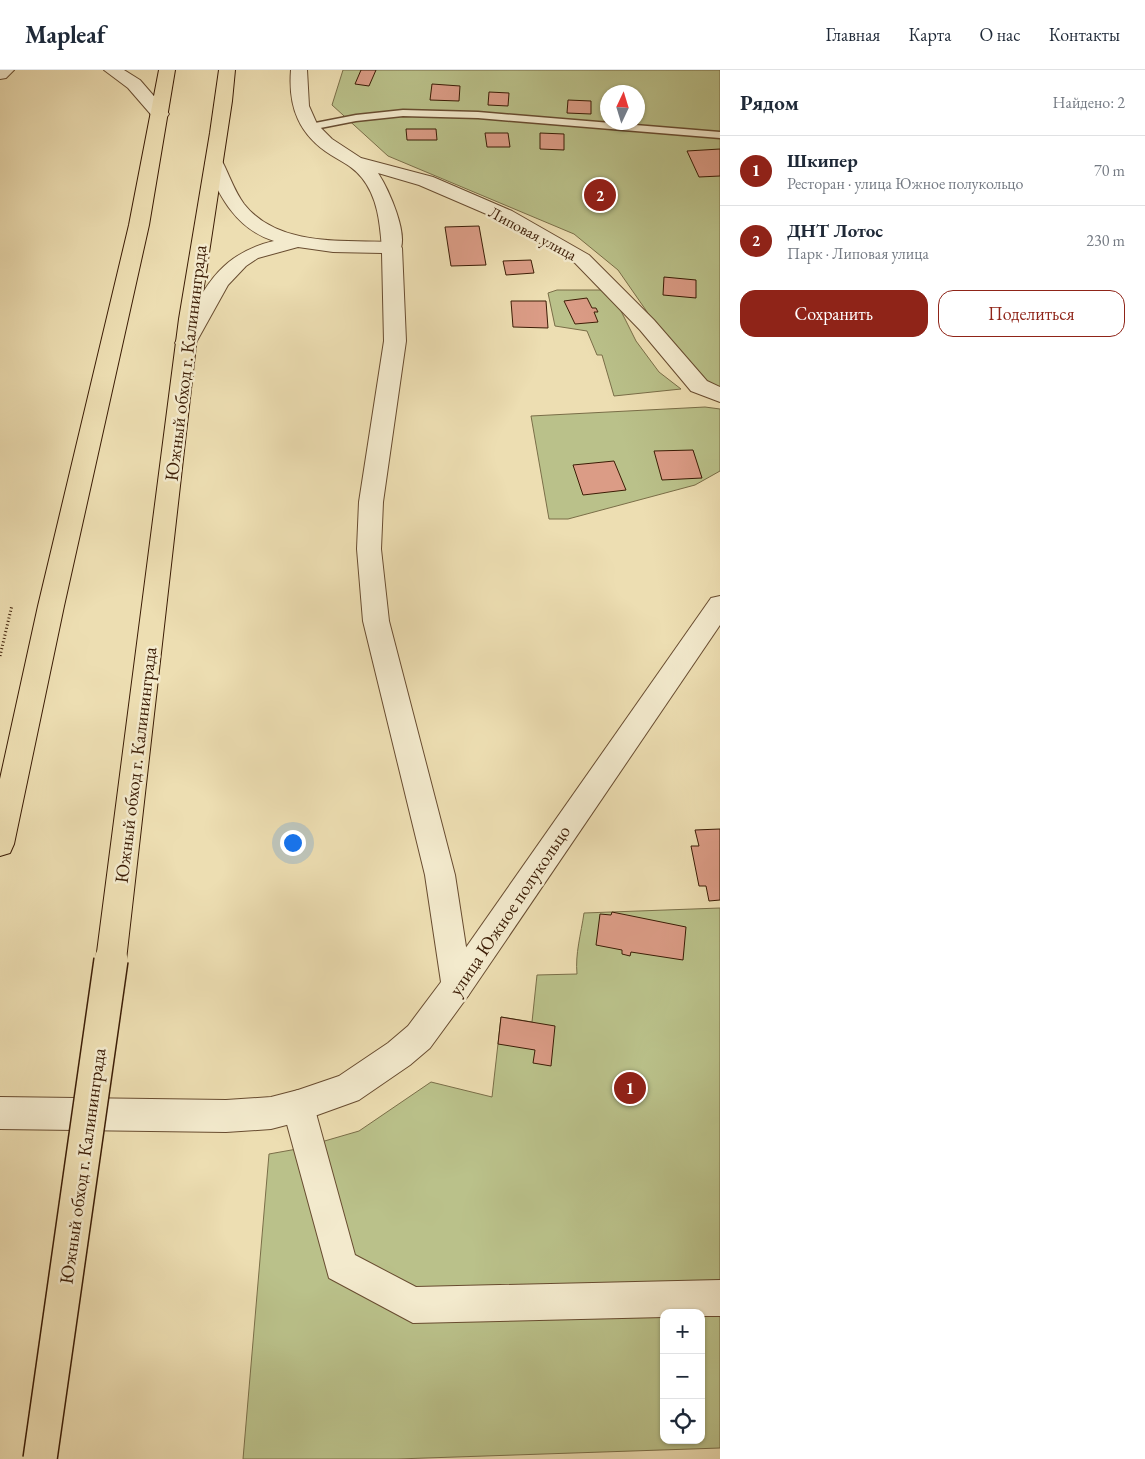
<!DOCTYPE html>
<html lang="ru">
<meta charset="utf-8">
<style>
body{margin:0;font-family:"EB Garamond",serif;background:#f2f2f3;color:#1f2937}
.controls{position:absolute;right:15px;bottom:15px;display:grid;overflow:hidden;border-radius:10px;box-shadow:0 1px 4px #0004}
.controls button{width:45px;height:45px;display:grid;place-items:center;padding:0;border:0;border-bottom:1px solid #e0e1e3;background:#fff;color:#1f2937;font:25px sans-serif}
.compass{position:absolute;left:600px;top:15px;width:45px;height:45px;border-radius:50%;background:#fff;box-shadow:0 1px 4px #0004;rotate:4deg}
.you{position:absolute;left:292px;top:772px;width:18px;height:18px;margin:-12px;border:4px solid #fff;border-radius:50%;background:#1a73e8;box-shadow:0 0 0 8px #1a73e833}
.badge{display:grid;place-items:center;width:32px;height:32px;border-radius:50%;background:#8f2418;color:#fff;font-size:16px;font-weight:700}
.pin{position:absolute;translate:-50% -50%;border:2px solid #fff;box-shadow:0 1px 5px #0006}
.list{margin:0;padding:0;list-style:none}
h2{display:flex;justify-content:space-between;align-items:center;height:65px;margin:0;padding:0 20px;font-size:21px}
h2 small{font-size:16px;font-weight:400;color:#747a83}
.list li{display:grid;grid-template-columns:32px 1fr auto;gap:15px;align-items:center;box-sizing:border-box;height:70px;padding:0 20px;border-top:1px solid #e0e1e3}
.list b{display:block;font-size:19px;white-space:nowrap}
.list p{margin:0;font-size:16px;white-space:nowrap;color:#747a83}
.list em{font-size:16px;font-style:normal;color:#747a83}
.actions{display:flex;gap:10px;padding:15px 20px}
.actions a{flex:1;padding:11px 0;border:1px solid #8f2418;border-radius:15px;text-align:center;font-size:18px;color:#8f2418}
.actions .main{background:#8f2418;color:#fff}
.icon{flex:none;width:28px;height:28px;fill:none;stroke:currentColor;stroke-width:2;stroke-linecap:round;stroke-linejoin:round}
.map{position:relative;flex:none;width:720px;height:1389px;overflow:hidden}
header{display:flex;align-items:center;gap:30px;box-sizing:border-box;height:70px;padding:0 25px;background:#fff;border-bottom:1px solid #e0e1e3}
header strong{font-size:24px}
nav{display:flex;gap:28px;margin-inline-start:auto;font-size:18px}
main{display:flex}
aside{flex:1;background:#fff}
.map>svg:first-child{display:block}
</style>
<header>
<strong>Mapleaf</strong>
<nav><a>Главная</a><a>Карта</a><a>О нас</a><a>Контакты</a></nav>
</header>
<main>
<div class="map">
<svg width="720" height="1389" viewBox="0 0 720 1389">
<rect width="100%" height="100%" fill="#eddeb2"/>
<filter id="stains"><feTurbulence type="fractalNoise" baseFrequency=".004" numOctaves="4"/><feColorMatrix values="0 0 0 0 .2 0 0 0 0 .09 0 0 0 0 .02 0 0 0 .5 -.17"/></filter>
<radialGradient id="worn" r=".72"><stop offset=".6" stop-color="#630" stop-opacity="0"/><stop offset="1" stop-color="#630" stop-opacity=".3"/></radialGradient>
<g fill="#bac18a" stroke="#7a6e48" fill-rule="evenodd">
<path d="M343,0H720V321L704,312L668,272L618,200L574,164L388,86L332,35ZM608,22H638V52H608Z"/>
<polygon points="557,220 603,220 619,237 636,271 659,302 681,319 614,326 602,285 597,285 587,261 555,256 548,223"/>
<polygon points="705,337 720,339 720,401 695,415 568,449 549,449 531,346"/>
<path d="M720,838V1378L397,1389H243L269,1084L297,1079L359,1061L431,1012L492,1027L501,947L532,952L537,905L577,904C575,884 581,864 584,843ZM664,1243H701V1370H664Z"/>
</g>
<g fill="#db9c86" stroke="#3b1c05">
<polygon points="361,0 376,0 369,16 355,14"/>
<polygon points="432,14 460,16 459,31 430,30"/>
<polygon points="489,22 509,23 508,36 488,35"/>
<polygon points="568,30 591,31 591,44 567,43"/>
<polygon points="406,59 436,59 437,70 407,70"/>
<polygon points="485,63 508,63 510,77 487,77"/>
<polygon points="540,63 564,64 564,80 540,79"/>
<polygon points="720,79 720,106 699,107 687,81"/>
<polygon points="479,156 486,195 451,196 445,157"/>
<polygon points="531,190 534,203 506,205 503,191"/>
<polygon points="664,207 696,210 696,228 663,225"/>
<polygon points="587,228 592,238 596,238 598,242 594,242 598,252 575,254 564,231"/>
<polygon points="511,231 546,231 548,258 513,257"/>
<polygon points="693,380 702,408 662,410 654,381"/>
<polygon points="614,391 626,420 583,425 573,395"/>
<polygon points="720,759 720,830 709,831 706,816 699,816 691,776 699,776 695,760"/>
<polygon points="612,842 686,857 683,890 631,882 630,886 622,884 622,880 596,875 600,844 611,845"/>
<polygon points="501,947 555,956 551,996 533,993 535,980 498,974"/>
</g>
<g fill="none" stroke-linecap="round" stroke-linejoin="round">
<g stroke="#684c30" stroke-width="3">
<polygon id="service" points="403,40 478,42 720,62 720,68 478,48 403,46 356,51 310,60 305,57 310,54 356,45"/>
</g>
<g stroke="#684c30" stroke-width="2">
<g id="minor">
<path d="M291,0H307L309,36L317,54L332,69L361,88L433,107L512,141L589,185L654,250L707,311L720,317V332L691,321L640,260L575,193L498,149L419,115L378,103C388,118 410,166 399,182H385L382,178C380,154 378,128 362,108C354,97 342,92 331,85C299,65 288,37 291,0Z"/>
<polygon points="720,526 720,555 468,926 457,930 446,926 442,916 446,906 711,528"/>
<polygon points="298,1020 310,1025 314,1036 355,1185 416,1217 720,1210 720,1246 701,1246 701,1243 664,1243 664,1247 413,1253 329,1208 282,1036 286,1025"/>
</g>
</g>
<g stroke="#684c30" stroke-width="2">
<g id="tertiary">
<polygon points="0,0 14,0 6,8 0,9"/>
<polygon points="104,0 124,0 140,10 166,40 169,44 166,48 154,48 128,18"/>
<path d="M214,88L220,89L223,93C230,107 235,122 244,134C278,177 343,170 392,172L399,174L402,178L406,271L383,432L381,479L389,551L455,805L472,916L468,926L430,978L410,995L359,1030L298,1052L271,1059L226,1062L0,1059V1027L226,1030L271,1027L298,1020L339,1006L388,973L408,956L441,912L425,805L363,551L357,479L359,432L384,271L382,183L333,182L298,177L258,188L246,196L228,215L193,278L186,280L179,278L175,273C202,225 214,185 274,171C236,159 220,127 205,93L208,89Z"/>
</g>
</g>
<g stroke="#3b1c05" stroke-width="2">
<g id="trunk">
<polygon points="159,0 175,0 149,155 64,536 14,774 10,783 0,786 0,709 38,536 129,155"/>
<polygon points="219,0 235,0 232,31 199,249 126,890 122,900 111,904 100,900 96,890 179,249 210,63"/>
</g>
</g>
<polyline stroke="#3b1c05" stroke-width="3" stroke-dasharray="1 2.5" stroke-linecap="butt" points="0,586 12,535"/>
<use href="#service" fill="#f3eacd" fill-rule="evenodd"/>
<use href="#minor" fill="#f3eacd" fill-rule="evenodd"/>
<use href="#tertiary" fill="#f3eacd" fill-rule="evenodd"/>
<use href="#trunk" fill="#eddeb2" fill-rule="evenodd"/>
<g stroke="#3b1c05" stroke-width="36" stroke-linecap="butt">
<polyline id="trunk-bridge" points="40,1389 111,890"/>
</g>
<use href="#trunk-bridge" stroke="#eddeb2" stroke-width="33"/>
</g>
<g text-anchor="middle" stroke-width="5" stroke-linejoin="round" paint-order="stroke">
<g font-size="16" fill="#3b1c05" stroke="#f3eacd">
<text transform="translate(533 163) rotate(28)" y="6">Липовая улица</text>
</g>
<g font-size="19" fill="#3b1c05" stroke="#f3eacd">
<text transform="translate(185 293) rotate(-83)" y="7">Южный обход г. Калининграда</text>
<text transform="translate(135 695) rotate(-83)" y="7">Южный обход г. Калининграда</text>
<text transform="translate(509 840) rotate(-56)" y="7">улица Южное полукольцо</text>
<text transform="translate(82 1096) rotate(-82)" y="7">Южный обход г. Калининграда</text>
</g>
</g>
<rect width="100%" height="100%" filter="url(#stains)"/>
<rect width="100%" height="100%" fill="url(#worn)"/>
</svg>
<div class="controls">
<button>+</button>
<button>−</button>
<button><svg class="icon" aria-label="locate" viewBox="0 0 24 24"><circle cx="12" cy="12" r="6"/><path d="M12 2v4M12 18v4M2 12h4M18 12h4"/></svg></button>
</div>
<svg class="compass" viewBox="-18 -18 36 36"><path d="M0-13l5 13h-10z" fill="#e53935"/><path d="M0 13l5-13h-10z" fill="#747a83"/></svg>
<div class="you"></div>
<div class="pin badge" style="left:630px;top:1018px">1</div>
<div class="pin badge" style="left:600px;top:125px">2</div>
</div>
<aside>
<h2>Рядом<small>Найдено: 2</small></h2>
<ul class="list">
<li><span class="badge">1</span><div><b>Шкипер</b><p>Ресторан · улица Южное полукольцо</p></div><em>70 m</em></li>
<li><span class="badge">2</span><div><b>ДНТ Лотос</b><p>Парк · Липовая улица</p></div><em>230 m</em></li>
</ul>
<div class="actions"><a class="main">Сохранить</a><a>Поделиться</a></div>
</aside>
</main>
